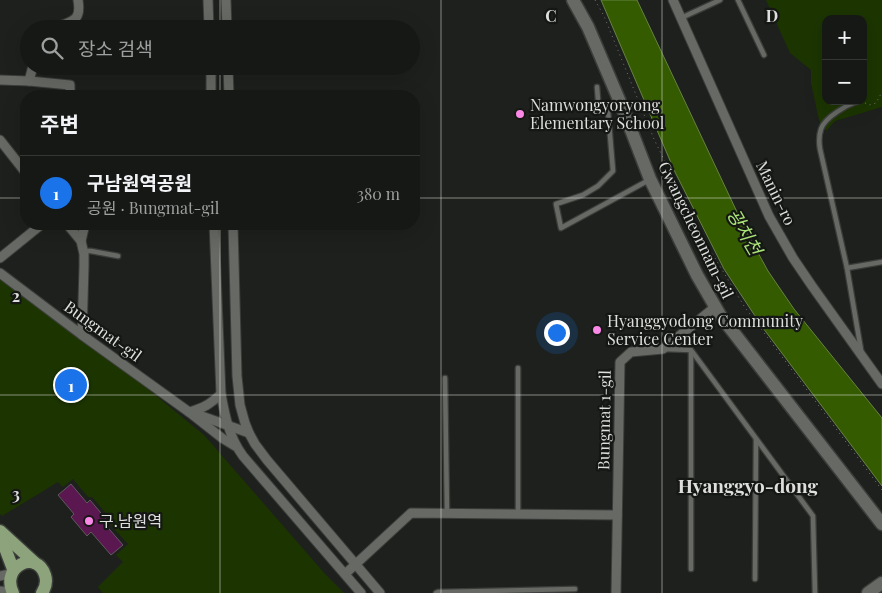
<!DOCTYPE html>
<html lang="ko">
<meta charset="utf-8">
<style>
body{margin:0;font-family:"Playfair Display","Noto Sans KR",serif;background:#1f211e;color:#f1f3f6}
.controls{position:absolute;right:15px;top:15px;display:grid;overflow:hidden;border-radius:10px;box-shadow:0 5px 20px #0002}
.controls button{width:45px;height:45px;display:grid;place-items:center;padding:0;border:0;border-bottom:1px solid #353734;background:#161815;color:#f1f3f6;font:25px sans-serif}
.you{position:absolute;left:556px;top:332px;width:18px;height:18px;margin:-12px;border:4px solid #fff;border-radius:50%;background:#1a73e8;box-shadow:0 0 0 8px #1a73e833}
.badge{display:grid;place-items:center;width:32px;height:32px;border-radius:50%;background:#1a73e8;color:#fff;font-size:16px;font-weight:700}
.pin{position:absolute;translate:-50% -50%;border:2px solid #fff;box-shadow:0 1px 5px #0006}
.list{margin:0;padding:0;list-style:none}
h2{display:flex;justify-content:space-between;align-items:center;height:65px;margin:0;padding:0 20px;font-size:21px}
h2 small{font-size:16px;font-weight:400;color:#9ea0a0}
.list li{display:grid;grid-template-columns:32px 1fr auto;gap:15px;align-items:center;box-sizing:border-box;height:75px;padding:0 20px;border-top:1px solid #353734}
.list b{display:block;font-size:19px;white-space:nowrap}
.list p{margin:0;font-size:16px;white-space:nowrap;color:#9ea0a0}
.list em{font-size:16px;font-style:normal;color:#9ea0a0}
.icon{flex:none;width:28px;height:28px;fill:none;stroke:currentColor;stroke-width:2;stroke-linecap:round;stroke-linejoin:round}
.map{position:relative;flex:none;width:882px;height:593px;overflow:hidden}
.search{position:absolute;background:#161815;box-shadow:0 5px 20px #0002;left:20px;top:20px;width:400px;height:55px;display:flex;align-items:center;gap:12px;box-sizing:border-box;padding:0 18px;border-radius:28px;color:#9ea0a0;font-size:19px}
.panel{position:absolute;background:#161815;box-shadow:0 5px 20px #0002;left:20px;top:90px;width:400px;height:140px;border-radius:20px}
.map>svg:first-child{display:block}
</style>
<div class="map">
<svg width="882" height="593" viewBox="0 0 882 593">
<rect width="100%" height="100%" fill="#1d201c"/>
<g fill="#1c3500" fill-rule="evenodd">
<path d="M766,0H882V107L835,121L826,131L819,120L811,83V70L790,53ZM826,19H863V101H826Z"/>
<polygon points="0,276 82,335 204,435 326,575 344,593 103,593 98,587 123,562 116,555 128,544 108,522 110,518 92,497 88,497 73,479 63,487 58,482 2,516 0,514"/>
</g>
<polygon fill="#345b00" stroke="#678342" points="601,0 637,0 745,229 768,271 794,309 882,418 882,486 763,328 724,269 675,172"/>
<polygon fill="#5a1750" stroke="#5f5a5e" points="71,484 87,503 90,500 106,519 103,522 123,545 111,555 91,532 87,536 71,517 74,514 58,495"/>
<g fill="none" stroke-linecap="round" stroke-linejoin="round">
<g stroke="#3b3d3a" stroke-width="7">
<g id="lane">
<polyline points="738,0 764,55"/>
<polyline points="681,18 720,0"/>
<polyline points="597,87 599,112 608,111 613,171 598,186 583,195 556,204 561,228 649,180"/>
<path d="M858,101C847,105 825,117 821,129C819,135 819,143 820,149L847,268L861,350"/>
<polyline points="83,251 91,251 118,256"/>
<polyline points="847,268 882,262"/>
<polyline points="664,349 691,350 813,516 815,593"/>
<polyline points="691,352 691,569"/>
<polyline points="518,368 518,514"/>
<polyline points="445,378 447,513"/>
<polyline points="755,579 756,439"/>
<polyline points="436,593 438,592 575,589"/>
</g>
</g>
<g stroke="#3b3d3a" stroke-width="11">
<g id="street">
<polyline points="208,0 209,29"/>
<polyline points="226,0 227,29"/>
<polyline points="673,0 769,216 793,258 812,286 882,384"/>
<path d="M60,29V26C76,20 81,18 78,0"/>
<polyline points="211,66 211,96"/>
<polyline points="228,66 229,96"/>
<polyline points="0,80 29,81 70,85 70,96"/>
<polyline points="29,81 33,66"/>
<polyline points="0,140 26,173"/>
<polyline points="67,224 81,241"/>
<path d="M214,224L221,394C225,416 229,437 243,456L361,593"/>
<polyline points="233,224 237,376 240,405 245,423 249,433 255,444 267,460 380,593"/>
<polyline points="0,258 42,224"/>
<polyline points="0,273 82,335 189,412 222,438 235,446"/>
<polyline points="82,335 84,266 84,254 81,241 85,224"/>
<path d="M189,412C204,408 210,404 221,394"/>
<polyline points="196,414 249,433"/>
<polyline points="345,574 411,513 617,515"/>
<polyline points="0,576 9,574"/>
<polyline points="0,591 12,592"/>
<polyline points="616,593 620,362 631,352 663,349 715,307"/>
</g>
</g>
<g stroke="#3b3d3a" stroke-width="15">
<g id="secondary">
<polyline points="573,0 588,27 623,109 650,179 697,275 720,315 882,524"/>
<polyline points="868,593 882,583"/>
</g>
</g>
<g stroke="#3b3d3a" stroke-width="15">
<g id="primary">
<polyline points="0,531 35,563"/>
<polyline points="0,535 13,569"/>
<path d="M13,593C0,566 37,549 45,575C47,581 46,587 42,593"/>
</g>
</g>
<g stroke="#737572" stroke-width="1" stroke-dasharray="1 4" stroke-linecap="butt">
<polyline points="595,0 604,16 654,139 698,230 744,306 882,490"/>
<polyline points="865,103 869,105 876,103 882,92"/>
</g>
<use href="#lane" stroke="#666964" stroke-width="4.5"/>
<use href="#street" stroke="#666964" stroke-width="9"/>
<use href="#secondary" stroke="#666964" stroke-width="12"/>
<use href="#primary" stroke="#8ca37b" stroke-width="12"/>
</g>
<path fill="none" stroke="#dedfdd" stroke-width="1" stroke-opacity="0.55" d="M220,0V29M441,0V593M662,0V593M220,66V96M0,198H26M414,198H882M220,224V593M0,395H882"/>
<g fill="#fb87e6" stroke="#141713" stroke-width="2">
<circle cx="520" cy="114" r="5"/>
<circle cx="597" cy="330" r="5"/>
<circle cx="89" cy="521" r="5"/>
</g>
<g text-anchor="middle" stroke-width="4.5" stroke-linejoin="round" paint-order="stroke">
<g font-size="16" fill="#dedfdd" stroke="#141713" text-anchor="start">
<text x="530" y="111">Namwongyoryong<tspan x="530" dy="18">Elementary School</tspan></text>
<text x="607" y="327">Hyanggyodong Community<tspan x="607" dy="18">Service Center</tspan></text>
<text x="99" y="527">구.남원역</text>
</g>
<g font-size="16" fill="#dedfdd" stroke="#141713">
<text transform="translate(776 193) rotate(64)" y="6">Manin-ro</text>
<text transform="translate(696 230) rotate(64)" y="6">Gwangcheonnam-gil</text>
<text transform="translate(103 331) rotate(36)" y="6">Bungmat-gil</text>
<text transform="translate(604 420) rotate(-89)" y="6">Bungmat 1-gil</text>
</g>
<g font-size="18" font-style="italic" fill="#aae378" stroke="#141713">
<text transform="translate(744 232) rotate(60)" y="6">광치천</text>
</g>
<g font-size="19" font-weight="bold" fill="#dedfdd" stroke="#141713">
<text x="748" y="493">Hyanggyo-dong</text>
</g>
</g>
<g font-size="16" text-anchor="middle" font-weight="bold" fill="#dedfdd" stroke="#141713" stroke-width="4.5" stroke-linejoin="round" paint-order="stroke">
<text x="551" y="22">C</text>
<text x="772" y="22">D</text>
<text x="16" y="302">2</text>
<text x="16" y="500">3</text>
</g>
</svg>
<div class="controls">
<button>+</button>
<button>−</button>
</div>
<div class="you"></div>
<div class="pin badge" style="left:71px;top:385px">1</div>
<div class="search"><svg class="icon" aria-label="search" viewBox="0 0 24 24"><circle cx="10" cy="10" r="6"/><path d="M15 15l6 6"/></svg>장소 검색</div>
<section class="panel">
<h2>주변<small></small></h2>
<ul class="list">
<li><span class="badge">1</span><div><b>구남원역공원</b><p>공원 · Bungmat-gil</p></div><em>380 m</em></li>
</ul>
</section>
</div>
